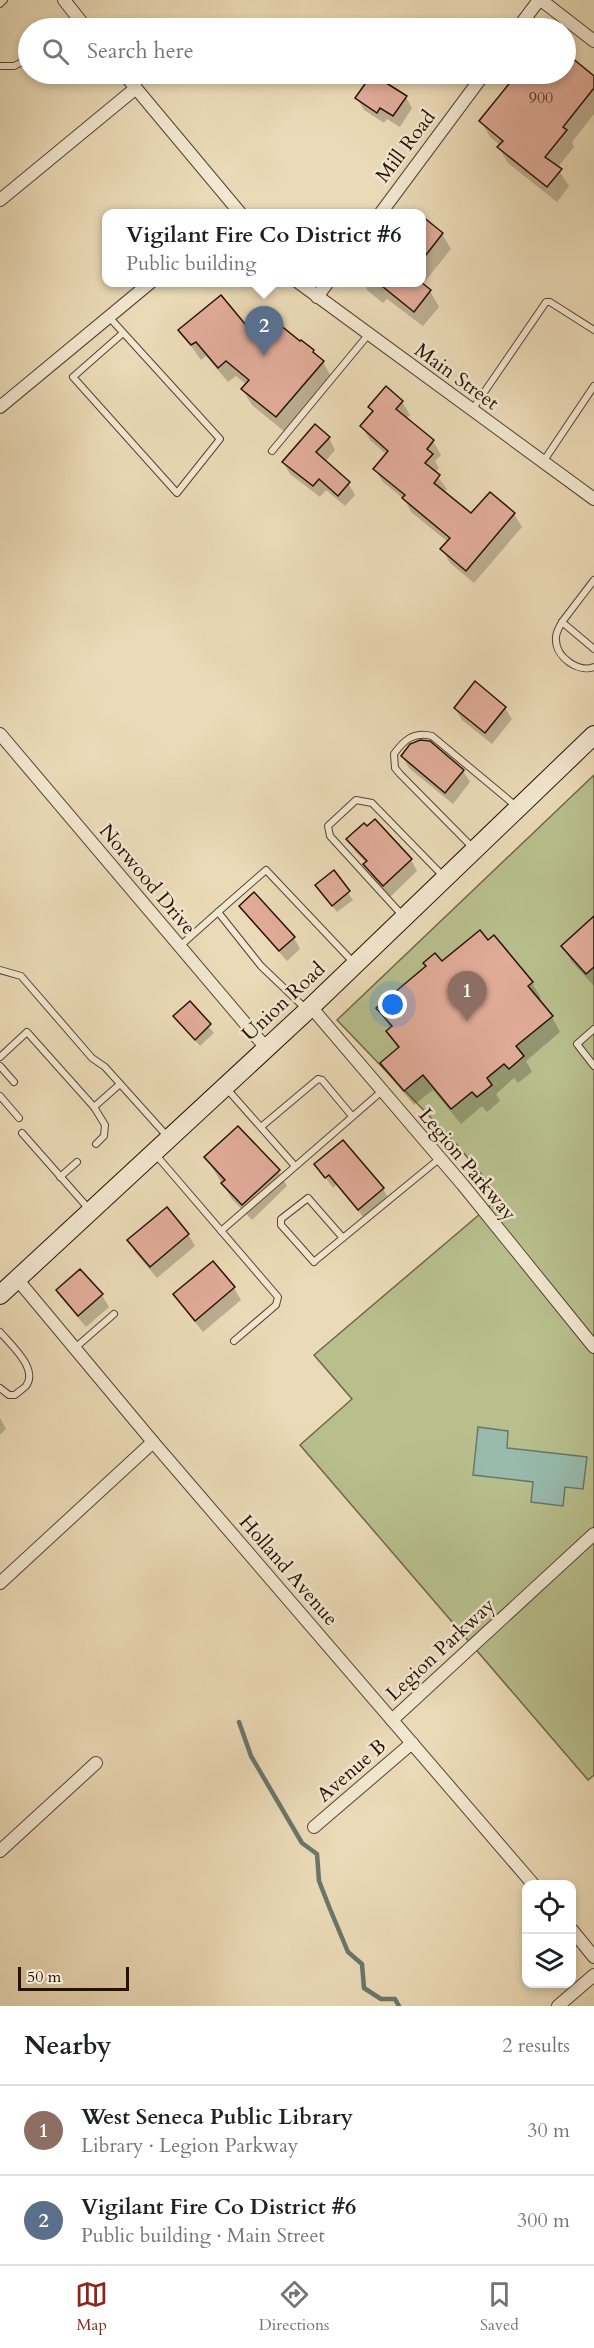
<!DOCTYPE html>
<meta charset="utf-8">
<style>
body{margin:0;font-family:Cardo,serif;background:#f6f6f6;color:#202124}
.controls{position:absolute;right:18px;bottom:18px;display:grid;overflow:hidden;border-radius:12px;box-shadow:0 3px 9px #0003}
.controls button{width:54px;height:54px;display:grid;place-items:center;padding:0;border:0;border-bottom:2px solid #e0e0e0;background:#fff;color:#202124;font:30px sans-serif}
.scale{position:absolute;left:18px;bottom:15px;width:111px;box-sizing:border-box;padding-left:6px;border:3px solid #261105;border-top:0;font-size:16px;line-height:21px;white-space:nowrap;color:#261105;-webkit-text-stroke:4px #f2e7d0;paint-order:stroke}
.you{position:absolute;left:393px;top:1005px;width:21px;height:21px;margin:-15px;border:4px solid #fff;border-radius:50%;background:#1a73e8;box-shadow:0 0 0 9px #1a73e833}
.badge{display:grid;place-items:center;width:39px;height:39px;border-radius:50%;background:#8f2418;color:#fff;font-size:20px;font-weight:700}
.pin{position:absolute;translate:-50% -50px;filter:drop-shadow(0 2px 3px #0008)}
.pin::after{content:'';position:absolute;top:32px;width:21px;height:18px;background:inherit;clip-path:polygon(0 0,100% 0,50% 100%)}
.popup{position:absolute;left:102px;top:209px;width:324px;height:78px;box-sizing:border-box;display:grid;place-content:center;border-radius:12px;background:#fff;filter:drop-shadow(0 2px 4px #0005);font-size:20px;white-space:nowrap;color:#757577}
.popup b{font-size:22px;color:#202124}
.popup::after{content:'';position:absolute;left:50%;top:100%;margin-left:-12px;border:12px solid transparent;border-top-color:#fff}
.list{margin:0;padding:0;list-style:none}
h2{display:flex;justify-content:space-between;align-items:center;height:78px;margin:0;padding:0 24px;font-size:26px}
h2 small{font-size:20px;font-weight:400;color:#757577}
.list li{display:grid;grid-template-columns:39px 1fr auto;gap:18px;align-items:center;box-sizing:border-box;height:90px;padding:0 24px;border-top:2px solid #e0e0e0}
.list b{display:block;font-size:22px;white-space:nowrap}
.list p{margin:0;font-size:20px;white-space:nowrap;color:#757577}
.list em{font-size:20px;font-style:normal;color:#757577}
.icon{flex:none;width:33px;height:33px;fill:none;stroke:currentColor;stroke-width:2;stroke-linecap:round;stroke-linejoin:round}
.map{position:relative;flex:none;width:594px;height:2006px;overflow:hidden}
.search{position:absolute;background:#fff;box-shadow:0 3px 9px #0003;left:18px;right:18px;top:18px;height:66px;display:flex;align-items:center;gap:15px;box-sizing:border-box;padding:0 21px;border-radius:33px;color:#757577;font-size:22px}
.sheet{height:258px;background:#fff}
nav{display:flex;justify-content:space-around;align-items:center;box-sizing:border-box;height:84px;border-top:2px solid #e0e0e0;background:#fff;font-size:16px;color:#757577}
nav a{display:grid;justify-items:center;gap:3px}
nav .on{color:#8f2418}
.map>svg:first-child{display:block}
</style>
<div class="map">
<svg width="594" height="2006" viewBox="0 0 594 2006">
<rect width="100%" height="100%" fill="#ebdab7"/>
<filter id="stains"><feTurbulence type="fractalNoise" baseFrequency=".00333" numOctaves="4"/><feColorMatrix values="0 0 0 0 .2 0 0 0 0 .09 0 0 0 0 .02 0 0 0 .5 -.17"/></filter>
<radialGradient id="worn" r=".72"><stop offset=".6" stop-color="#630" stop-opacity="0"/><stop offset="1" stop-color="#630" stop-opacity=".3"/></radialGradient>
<polygon fill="#b8bf8d" stroke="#6f6849" stroke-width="1.5" points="594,775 594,1775 588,1780 300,1445 352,1399 314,1355 500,1197 458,1146 337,1020"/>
<polygon fill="#98bbad" stroke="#6a776a" stroke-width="1.5" points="478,1427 508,1431 507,1448 587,1457 583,1489 565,1487 563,1506 531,1502 533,1482 473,1475"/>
<g fill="#0003">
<polygon points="566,49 570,56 594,77 594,114 572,142 574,147 557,168 569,186 557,202 508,163 499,148 501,146 490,137 481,121 519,74 566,74"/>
<polygon points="373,74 406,97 412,108 400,127 387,119 384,123 364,110 357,98"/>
<polygon points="426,221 442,234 451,249 422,285 430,291 439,307 423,326 387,299 383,303 368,291 363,282 422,282 422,226"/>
<polygon points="180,330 250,332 313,351 323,362 332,378 285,432 252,405 243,390 247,385 236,376 228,382 206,356 201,360"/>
<polygon points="402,402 410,415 406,419 433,441 441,455 435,461 439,468 435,473 447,489 444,493 471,515 490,494 514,514 522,527 474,583 450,563 442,549 448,542 411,512 405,500 383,482 375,469 387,455 370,440 362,427 373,413 370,407"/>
<polygon points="329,438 335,450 325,462 348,483 355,495 345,506 326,490 320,497 290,474 283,462"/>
<polygon points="455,708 505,708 512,719 492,744 462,720"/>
<polygon points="402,756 463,771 470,782 453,804 409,768"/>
<polygon points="348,839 411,860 417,871 390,897 372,876 365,865 366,863 355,851"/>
<polygon points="333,872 353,900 337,912 322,893"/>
<polygon points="241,906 294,938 300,949 287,961 248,917"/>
<polygon points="594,918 594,986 572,962 563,947"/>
<polygon points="494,937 532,983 541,998 538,1001 552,1017 560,1032 526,1061 532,1072 518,1083 514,1078 496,1094 500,1101 487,1112 482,1106 461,1124 433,1090 414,1105 391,1078 382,1063 399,1050 388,1032 391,1029 378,1008 442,963 488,942"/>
<polygon points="189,1003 214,1033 200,1046 175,1017"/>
<polygon points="206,1158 278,1171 287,1186 252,1220 232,1199"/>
<polygon points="316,1164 383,1189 390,1201 366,1220 336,1185 333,1188"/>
<polygon points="188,1234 195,1246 157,1278 135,1252 129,1240"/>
<polygon points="213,1263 234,1288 241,1300 203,1332 182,1306 175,1295"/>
<polygon points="58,1291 102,1295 109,1307 86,1327 65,1302"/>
<polygon points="0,1418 6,1429 0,1435"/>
</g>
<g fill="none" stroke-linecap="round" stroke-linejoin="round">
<polyline stroke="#6a776a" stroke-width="4.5" points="239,1722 251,1756 302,1843 317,1854 319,1881 330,1909 348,1952 362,1964 364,1988 381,1999 395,1999 399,2006"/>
</g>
<g fill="#e1ac99" stroke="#261105" stroke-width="1.5">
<polygon points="566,53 594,76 594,88 563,127 567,130 545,157 562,169 547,187 497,147 503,141 479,121 517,74 566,74"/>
<polygon points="372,74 407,96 393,116 380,108 377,113 355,98"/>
<polygon points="422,216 443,233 422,260"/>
<polygon points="377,282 421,282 431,290 414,312"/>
<polygon points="221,295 250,330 264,312 300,341 301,340 314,350 313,352 324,361 276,417 241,389 249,380 226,361 218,368 196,342 191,345 178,330"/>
<polygon points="386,386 403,401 396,409 434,440 427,449 433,454 425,463 440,475 434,483 471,513 490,492 515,513 466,571 440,549 450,538 402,498 405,495 373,469 388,451 360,426 373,411 368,407"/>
<polygon points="315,424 330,437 316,452 350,482 338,496 319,479 313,486 282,462"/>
<polygon points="475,681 506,707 485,733 454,708"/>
<polygon points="420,740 430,741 464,770 445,793 401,756 410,744"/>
<polygon points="375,819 412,859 383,886 363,864 367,861 346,839 364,823 367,826"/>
<polygon points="334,870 350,891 332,906 315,885"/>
<polygon points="254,892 295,937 279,951 239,906"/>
<polygon points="594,916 594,967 586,974 561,946"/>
<polygon points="480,930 488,940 494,935 533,982 528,986 553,1016 516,1046 524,1056 509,1069 504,1064 487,1078 492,1085 477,1097 472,1092 451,1109 423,1075 404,1091 380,1063 399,1047 386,1031 392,1026 376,1008 426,966 423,963 435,953 442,961"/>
<polygon points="190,1001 211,1024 195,1040 173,1016"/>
<polygon points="238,1126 280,1170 242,1205 221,1183 225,1180 204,1157"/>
<polygon points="343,1140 384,1188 358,1210 329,1175 325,1178 314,1164"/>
<polygon points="167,1207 189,1234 150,1267 127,1240"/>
<polygon points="213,1261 235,1287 195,1321 173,1294"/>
<polygon points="80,1269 103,1294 78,1316 56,1290"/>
</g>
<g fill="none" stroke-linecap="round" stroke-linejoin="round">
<g stroke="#574332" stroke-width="8">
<g id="lane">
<polyline points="0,4 4,0"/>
<polyline points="65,28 78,18"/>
<polyline points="0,66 14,66 28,59"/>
<polyline points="109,317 220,439 177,493 73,377 123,333"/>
<polyline points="472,410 546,302 550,302 594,330"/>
<polyline points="272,451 368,335"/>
<polyline points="543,462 594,386"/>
<polyline points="594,580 562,622 594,649"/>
<path d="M562,622C559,628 555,633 556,640C556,657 578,673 594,667"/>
<path d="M474,849L400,774L395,768L394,754C404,740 414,731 432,736L516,806"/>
<polyline points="402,915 330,836 328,826 356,800 372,803 444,877"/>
<polyline points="180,946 218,912"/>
<polyline points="0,970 21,976 92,1058 105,1067 167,1136"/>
<polyline points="307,1010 261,966 218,912 266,870 353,962"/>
<polyline points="594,1029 577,1044 594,1066"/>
<polyline points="0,1057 27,1032 94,1107 105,1125 104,1136 96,1144"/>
<polyline points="0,1066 14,1082"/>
<polyline points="227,1089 295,1166"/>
<polyline points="0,1096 19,1118"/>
<polyline points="94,1107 120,1084"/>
<polyline points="261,1127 318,1079 322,1080 352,1116"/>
<polyline points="22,1133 89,1209"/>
<polyline points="156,1155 278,1297 276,1305 234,1341"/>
<polyline points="60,1177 77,1162"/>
<polyline points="221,1231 382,1091"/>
<polyline points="343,1238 308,1198 281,1219 281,1225 314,1262 316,1260 439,1159"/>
<path d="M0,1332C10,1344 39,1369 26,1386C23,1389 18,1392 15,1395H9L0,1388"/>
<polyline points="75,1348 114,1314"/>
</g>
</g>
<g stroke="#574332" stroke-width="14">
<g id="street">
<polyline points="64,0 86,28"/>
<polyline points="541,0 594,41"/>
<polyline points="518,28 539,0"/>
<polyline points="124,74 241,214"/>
<polyline points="0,200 136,88"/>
<polyline points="380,214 484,74"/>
<polyline points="298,282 594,499"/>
<polyline points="317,297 328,282"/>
<polyline points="0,407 151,282"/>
<polyline points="0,734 266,1048"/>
<polyline points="311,1007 463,1185 594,1347"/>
<polyline points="17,1279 153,1442 533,1884"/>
<polyline points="0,1583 153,1442"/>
<polyline points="392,1720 594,1534"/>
<polyline points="314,1827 412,1743"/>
<polyline points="0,1851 96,1763"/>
<polyline points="572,1930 594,1957"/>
<polyline points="558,2006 594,1975"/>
</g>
</g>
<g stroke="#261105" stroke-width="20">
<polyline id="secondary" points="0,1295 311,1007 594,735"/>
</g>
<use href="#lane" stroke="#f2e7d0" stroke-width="6"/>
<use href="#street" stroke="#f2e7d0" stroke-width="12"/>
<use href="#secondary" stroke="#f2e7d0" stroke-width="18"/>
</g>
<g text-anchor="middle" stroke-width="5" stroke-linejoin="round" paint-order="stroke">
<g font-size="16" fill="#55382a">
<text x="541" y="103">900</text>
</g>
<g font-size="20" fill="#261105" stroke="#f2e7d0">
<text transform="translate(405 146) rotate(-53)" y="7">Mill Road</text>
<text transform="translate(457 376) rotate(36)" y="7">Main Street</text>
<text transform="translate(148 879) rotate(50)" y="7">Norwood Drive</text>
<text transform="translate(283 1001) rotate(-43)" y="7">Union Road</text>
<text transform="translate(468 1164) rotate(50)" y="7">Legion Parkway</text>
<text transform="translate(289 1570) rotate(49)" y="7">Holland Avenue</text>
<text transform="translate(440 1649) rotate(-43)" y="7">Legion Parkway</text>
<text transform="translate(351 1770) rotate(-41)" y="7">Avenue B</text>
</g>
</g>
<rect width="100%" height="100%" filter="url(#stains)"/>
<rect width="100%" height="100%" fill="url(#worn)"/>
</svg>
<div class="controls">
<button><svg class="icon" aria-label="locate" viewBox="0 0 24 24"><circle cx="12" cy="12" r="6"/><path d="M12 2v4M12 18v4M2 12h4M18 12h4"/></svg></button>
<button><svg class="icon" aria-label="layers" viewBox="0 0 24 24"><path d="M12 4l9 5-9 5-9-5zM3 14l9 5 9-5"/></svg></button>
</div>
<div class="scale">50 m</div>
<div class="you"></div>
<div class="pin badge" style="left:467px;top:1021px;background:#8d6e63">1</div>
<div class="pin badge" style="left:264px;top:356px;background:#5c6f8a">2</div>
<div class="popup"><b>Vigilant Fire Co District #6</b>Public building</div>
<div class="search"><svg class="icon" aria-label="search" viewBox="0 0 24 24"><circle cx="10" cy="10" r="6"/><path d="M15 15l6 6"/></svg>Search here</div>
</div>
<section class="sheet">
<h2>Nearby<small>2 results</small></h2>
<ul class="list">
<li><span class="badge" style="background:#8d6e63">1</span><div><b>West Seneca Public Library</b><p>Library · Legion Parkway</p></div><em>30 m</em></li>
<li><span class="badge" style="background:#5c6f8a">2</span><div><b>Vigilant Fire Co District #6</b><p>Public building · Main Street</p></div><em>300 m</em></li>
</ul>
</section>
<nav>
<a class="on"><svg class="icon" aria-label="map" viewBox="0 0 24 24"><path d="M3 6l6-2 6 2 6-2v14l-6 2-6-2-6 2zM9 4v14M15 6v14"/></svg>Map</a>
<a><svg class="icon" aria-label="directions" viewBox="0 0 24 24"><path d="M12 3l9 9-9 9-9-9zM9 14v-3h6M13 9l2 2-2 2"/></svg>Directions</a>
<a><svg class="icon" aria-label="saved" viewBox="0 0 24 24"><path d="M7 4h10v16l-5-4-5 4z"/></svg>Saved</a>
</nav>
